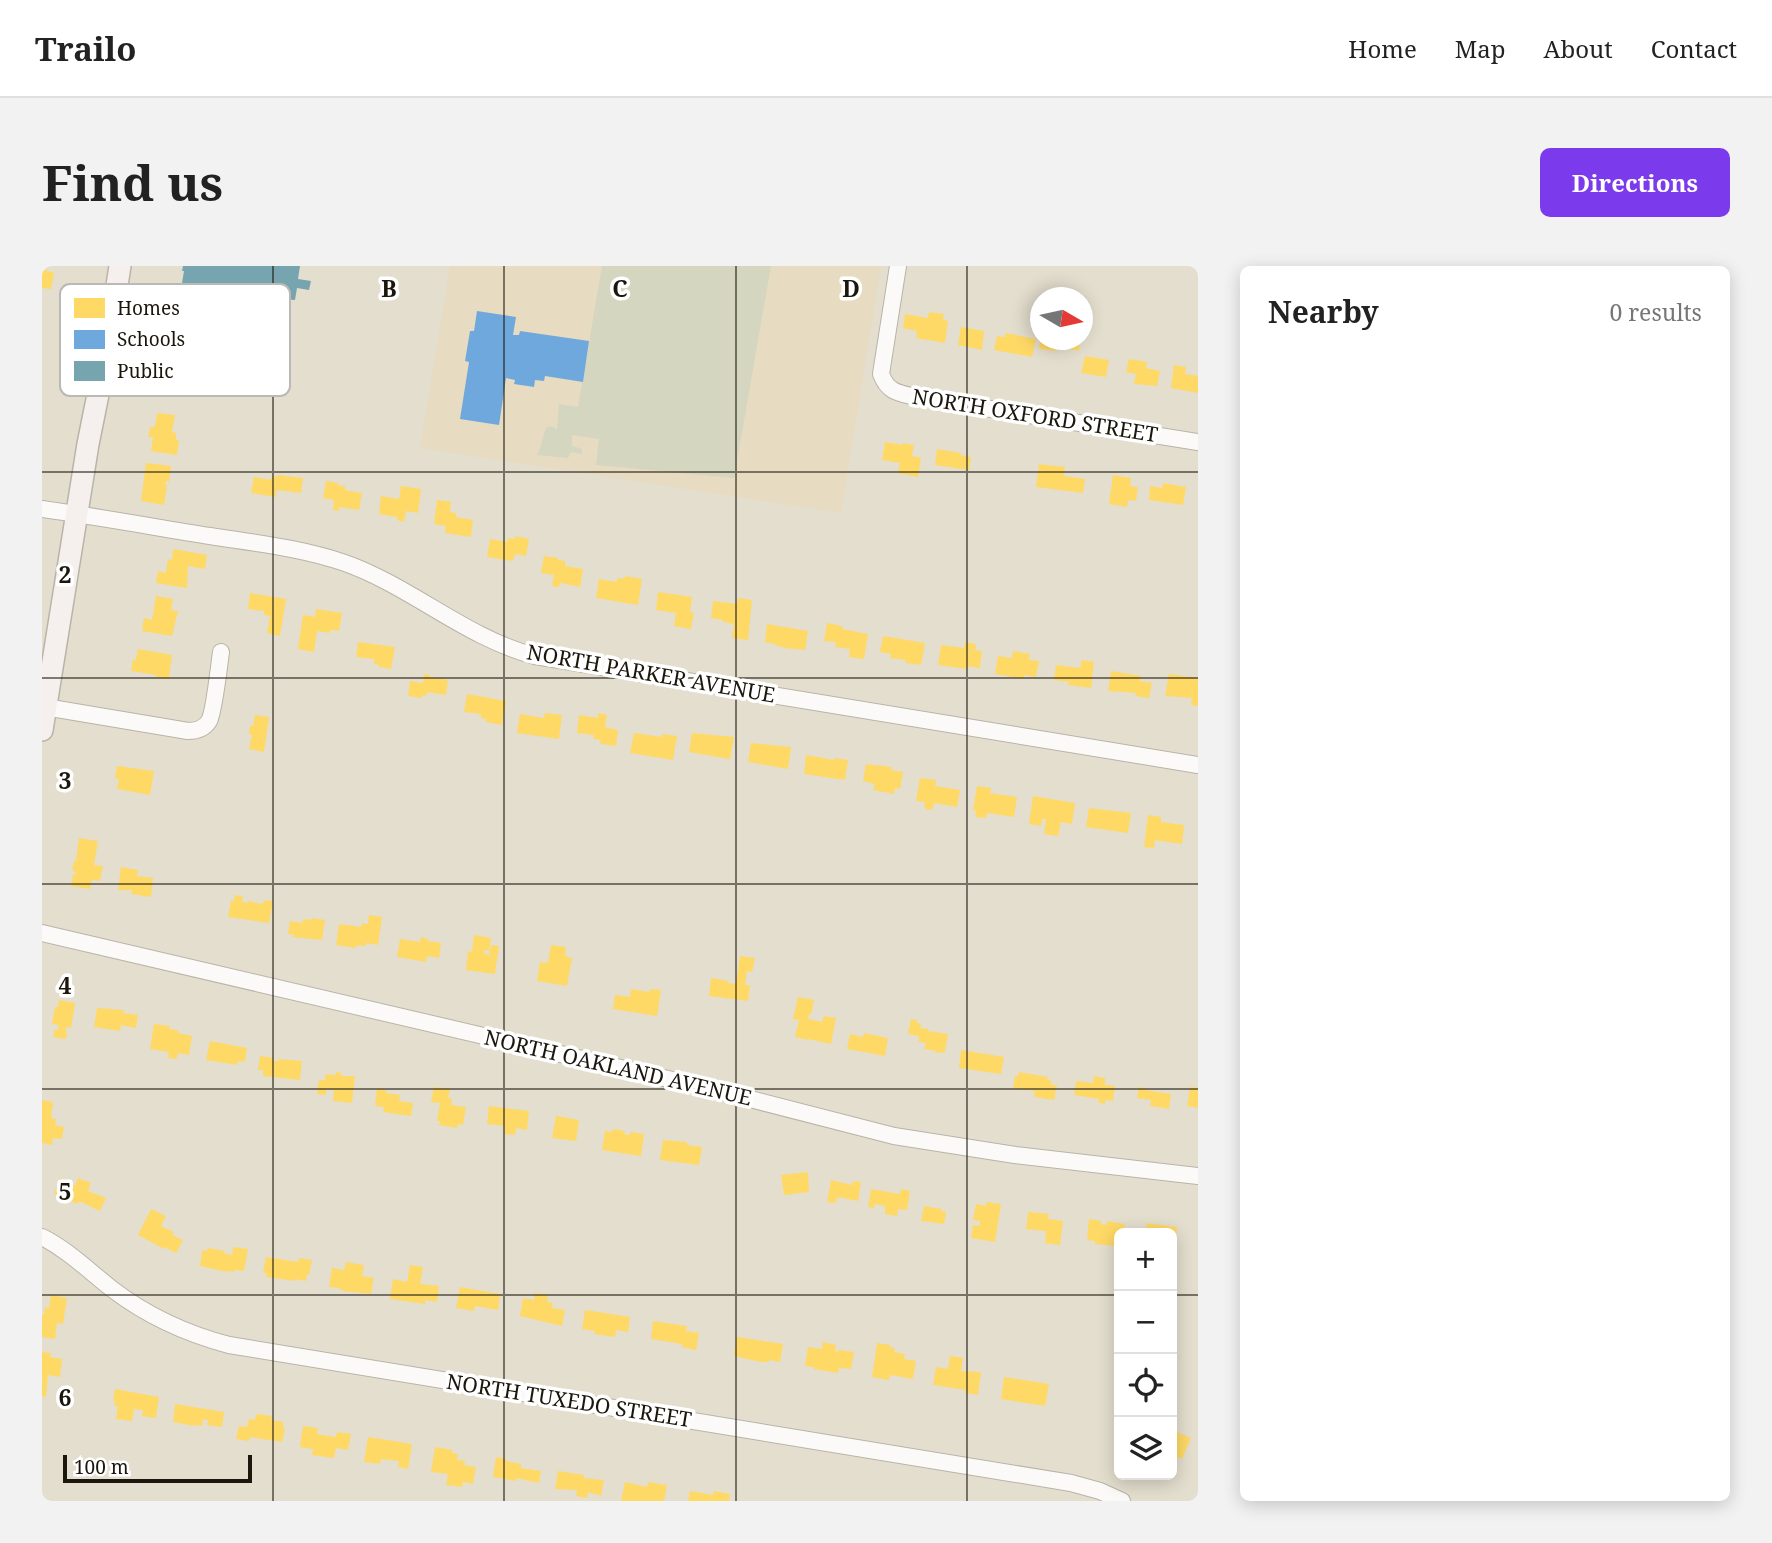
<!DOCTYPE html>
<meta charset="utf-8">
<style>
body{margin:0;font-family:"Noto Serif",serif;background:#f2f2f2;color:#222}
.controls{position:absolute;right:21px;bottom:21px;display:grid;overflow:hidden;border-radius:10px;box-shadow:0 4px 18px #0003}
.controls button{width:63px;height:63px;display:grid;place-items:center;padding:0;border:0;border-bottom:2px solid #e0e0e0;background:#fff;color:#222;font:35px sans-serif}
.compass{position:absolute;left:988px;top:21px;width:63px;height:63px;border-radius:50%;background:#fff;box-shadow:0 4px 18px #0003;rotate:99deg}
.scale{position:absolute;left:21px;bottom:18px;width:189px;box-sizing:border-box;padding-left:7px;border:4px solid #1b170d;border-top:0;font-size:19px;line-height:24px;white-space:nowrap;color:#1b170d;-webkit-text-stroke:5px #fff;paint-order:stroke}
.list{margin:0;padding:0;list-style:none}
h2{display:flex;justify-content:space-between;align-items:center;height:91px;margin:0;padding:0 28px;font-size:30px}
h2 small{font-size:23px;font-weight:400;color:#767676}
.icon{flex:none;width:38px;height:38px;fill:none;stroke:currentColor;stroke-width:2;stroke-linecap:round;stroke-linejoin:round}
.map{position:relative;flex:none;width:1156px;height:1235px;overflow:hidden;border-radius:10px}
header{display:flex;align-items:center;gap:42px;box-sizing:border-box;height:98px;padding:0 35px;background:#fff;border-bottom:2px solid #e0e0e0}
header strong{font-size:33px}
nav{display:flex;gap:38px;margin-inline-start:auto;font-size:24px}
.intro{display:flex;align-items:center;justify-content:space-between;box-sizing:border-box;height:168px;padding:0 42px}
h1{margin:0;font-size:49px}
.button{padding:18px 32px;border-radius:10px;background:#7c3aed;color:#fff;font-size:24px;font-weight:700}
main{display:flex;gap:42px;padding:0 42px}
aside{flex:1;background:#fff;border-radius:10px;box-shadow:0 4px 18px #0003}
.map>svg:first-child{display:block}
</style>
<header>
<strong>Trailo</strong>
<nav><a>Home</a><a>Map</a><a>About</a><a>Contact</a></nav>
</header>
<div class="intro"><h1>Find us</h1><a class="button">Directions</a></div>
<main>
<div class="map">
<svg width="1156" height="1235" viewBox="0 0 1156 1235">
<rect width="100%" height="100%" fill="#e4dece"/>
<polygon fill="#e7dbc1" points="408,0 839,0 799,247 378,182"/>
<path fill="#d4d6bf" d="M560,0H729L692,212L554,199L557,173L530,169V180L540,183V188L529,186L526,192L495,189C500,180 500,171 504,162L509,160L515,163L517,138L536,141Z"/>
<g fill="#ffd966">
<polygon points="0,3 12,7 9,23 0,22"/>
<polygon points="887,46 902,48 901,54 906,55 903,77 874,72 875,65 861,62 863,48 886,52"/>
<polygon points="919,61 942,65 940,84 916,79"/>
<polygon points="964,67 994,73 990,91 952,84 955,70 963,71"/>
<polygon points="998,74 1038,74 1037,85 1014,80 1013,85 997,83"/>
<polygon points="1043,90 1067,94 1064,111 1039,107"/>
<polygon points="1087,93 1105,96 1104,102 1118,105 1115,120 1092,118 1094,108 1084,106"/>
<polygon points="1132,99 1144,101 1143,108 1156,110 1156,127 1129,122"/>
<polygon points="115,147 133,149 130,166 134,167 134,174 137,174 135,189 109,185 111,171 106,171 108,161 113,161"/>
<polygon points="843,176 861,179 861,177 872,179 870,190 879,192 876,211 856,207 858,197 840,194"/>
<polygon points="895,183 919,187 918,189 929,191 927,204 893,199"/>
<polygon points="104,197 129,200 127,216 124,215 123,219 125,219 122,239 99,235"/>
<polygon points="997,198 1023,201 1022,210 1043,213 1041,227 994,221"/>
<polygon points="236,209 261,212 259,227 235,224 233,231 209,227 212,211 229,214 230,210 235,211"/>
<polygon points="1071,209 1089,212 1088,220 1096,221 1094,235 1086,234 1085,241 1067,238"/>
<polygon points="284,215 296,217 296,219 303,220 303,224 320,227 317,244 297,241 297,245 291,244 292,234 281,232"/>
<polygon points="1121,217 1144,221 1141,239 1107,234 1108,220 1120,222"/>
<polygon points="359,220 379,223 376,247 364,245 362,256 355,254 355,251 337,248 339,230 357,233"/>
<polygon points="395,234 409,236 408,246 414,247 414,251 431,254 429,271 403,267 404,260 392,258"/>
<polygon points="473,270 487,273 484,290 473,288 471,295 445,291 448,273 465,276 466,272 473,273"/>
<polygon points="131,283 165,289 163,303 146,300 145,322 114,317 116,305 124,307 126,293 130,294"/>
<polygon points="502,290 516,292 516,294 523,295 523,300 541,303 538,321 518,317 517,321 510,320 512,309 499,307"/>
<polygon points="583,310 600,313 596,339 554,332 557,313 575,316 575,312 582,313"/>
<polygon points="616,326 650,331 648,346 652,347 649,363 632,360 634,347 614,344"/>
<polygon points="208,327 244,333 238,370 225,367 228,350 222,349 222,345 206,343"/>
<polygon points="114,330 131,333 129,344 136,345 130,370 100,365 102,352 110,354"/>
<polygon points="696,332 710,334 706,374 690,372 692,358 681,356 681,354 669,352 671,335 695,338"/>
<polygon points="274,343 300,347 297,365 288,364 288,367 275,365 272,386 256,383 261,349 273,351"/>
<polygon points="785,357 800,360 800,363 826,368 822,393 807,391 808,383 793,381 794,376 782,375"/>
<polygon points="725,358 766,365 763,384 743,382 733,379 733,378 723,376"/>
<polygon points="841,370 883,377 879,399 863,397 864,394 848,392 849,388 838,386"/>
<polygon points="316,376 353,381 349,403 337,401 337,399 332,398 332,393 314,391"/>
<polygon points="923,376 934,378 933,384 940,385 938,402 925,400 925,403 896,399 899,379 922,382"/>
<polygon points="96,383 130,389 127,413 114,411 114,409 89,405 91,393 94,394"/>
<polygon points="971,385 988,388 987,394 997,395 994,411 982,409 981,413 953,408 956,390 970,392"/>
<polygon points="1040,394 1052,396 1049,422 1026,419 1027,416 1012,414 1014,399 1038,402"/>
<polygon points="1069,405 1099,410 1098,415 1110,417 1107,432 1093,430 1094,427 1066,425"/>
<polygon points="382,408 388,409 387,411 406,414 404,429 385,426 385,430 380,429 380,432 366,430 368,415 381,417"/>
<polygon points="1127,408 1156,412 1156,440 1149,439 1150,432 1123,430"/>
<polygon points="425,428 464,435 460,459 444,456 444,453 439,452 439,448 422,446"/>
<polygon points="503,447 520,449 517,473 475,467 478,448 502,452"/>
<polygon points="556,447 565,449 563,461 576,464 574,480 558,478 559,474 551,473 552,469 535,467 537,449 556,452"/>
<polygon points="213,449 227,451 222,486 207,483 210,469 207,468 208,460 211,460"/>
<polygon points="592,467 620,471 620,468 635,470 631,494 588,487"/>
<polygon points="650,467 692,471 688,493 647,486"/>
<polygon points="709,477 749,481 746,503 706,496"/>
<polygon points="764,489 792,494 792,492 806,494 803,514 762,508"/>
<polygon points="824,498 850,501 849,504 861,506 858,523 853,522 852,528 831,524 833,518 821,515"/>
<polygon points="75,500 112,505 108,529 75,523 77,513 73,512"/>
<polygon points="878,512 894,514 893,520 918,524 915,541 892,537 891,542 888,544 884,543 882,540 883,536 874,535"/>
<polygon points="935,520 949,522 948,527 975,531 972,551 945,547 944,552 933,551 934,545 931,544"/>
<polygon points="991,530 1033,537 1030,558 1019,556 1016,570 1002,568 1004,553 1000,553 999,560 987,558"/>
<polygon points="1047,542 1089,547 1086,567 1044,561"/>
<polygon points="1106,549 1119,551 1119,556 1142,559 1140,578 1113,574 1112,582 1102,581"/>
<polygon points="37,572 56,575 52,599 61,600 58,615 50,614 48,623 29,620 31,608 33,609 34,606 30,605 32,595 34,595"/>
<polygon points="79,601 96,604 95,610 111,612 109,631 89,628 90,624 76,624"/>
<polygon points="193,629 201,630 200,636 206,637 206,635 221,638 222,634 231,635 227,657 186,651 189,634 192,635"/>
<polygon points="327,649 340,651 336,679 324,677 324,680 315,679 314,682 294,679 297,658 319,661 320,657 326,658"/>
<polygon points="270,652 283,654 280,674 251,671 252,669 246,668 248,655 261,657 261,653 269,654"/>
<polygon points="432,669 449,672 447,685 443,684 442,688 447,689 449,679 457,680 453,708 424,704 426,685 430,686"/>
<polygon points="379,671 386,673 386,675 399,677 397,692 385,690 384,696 355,691 358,673 378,676"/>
<polygon points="509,679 524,681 523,690 530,692 525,720 495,715 498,696 506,697"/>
<polygon points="698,690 713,692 710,706 705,705 703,719 708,719 706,735 667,730 669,712 686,715 686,717 694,718"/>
<polygon points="589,723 607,726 608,723 619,724 615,750 571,743 573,729 588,731"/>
<polygon points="756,731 772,734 769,749 767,748 766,753 780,756 782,750 794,752 789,778 766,773 766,774 753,771 757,754 751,753"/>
<polygon points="17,734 33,737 29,762 24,761 23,764 25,765 24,773 11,771 13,763 16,764 17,759 10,758 13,741 16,741"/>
<polygon points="55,742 82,744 81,747 96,749 94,762 79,759 78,765 52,761"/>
<polygon points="869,753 875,754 875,757 879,758 878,762 886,763 886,765 906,768 903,786 893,787 894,785 882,783 884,777 876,775 877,770 866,768"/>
<polygon points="112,758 128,760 127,763 136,764 136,767 150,770 147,789 136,787 135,793 126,792 127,786 108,783"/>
<polygon points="822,767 846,772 843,790 805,783 808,768 821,771"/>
<polygon points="168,775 205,782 203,796 196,795 195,799 164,794"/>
<polygon points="919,784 962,791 959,808 917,802"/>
<polygon points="218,790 232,792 231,795 237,795 237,793 260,795 258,814 221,810 221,804 216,804"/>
<polygon points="294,806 299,807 299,810 313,810 310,837 291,835 292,824 284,823 284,829 275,828 277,814 283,814 284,808 294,809"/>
<polygon points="977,806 1006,811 1005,814 1009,814 1009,819 1015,819 1012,834 992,831 993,825 971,822 973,810 976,810"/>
<polygon points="1052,810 1063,812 1063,819 1073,820 1071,835 1063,834 1063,838 1057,837 1057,833 1032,829 1034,815 1051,817"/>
<polygon points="392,821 408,823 406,832 410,833 409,839 424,841 421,859 416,858 415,862 397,859 398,855 395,855 398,837 389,836"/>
<polygon points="1097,821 1103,822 1103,824 1129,828 1127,843 1108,840 1109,834 1095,832"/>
<polygon points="1148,821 1156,822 1156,842 1145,840"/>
<polygon points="335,822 344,824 344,827 358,829 357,835 371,837 369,850 341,846 342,841 333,840"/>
<polygon points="0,834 11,836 9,852 14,853 13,859 22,861 20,873 11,872 10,879 0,877"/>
<polygon points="447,840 487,845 485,864 474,862 473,869 462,868 463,860 445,858"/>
<polygon points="514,850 537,854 534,875 510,872"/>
<polygon points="571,863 583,865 582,868 588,869 588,866 602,868 599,890 560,884 563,865 570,866"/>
<polygon points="621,874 645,876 645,879 660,881 657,899 618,894"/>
<polygon points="766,906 767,926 742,929 739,909"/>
<polygon points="18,912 33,920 36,912 49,917 46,925 64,932 58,945 37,935 36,938 12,928"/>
<polygon points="789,914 810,919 811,915 819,916 816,935 795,931 794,937 785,936"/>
<polygon points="829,923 858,928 859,923 868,925 865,944 856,943 855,950 843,948 843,940 832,938 832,942 826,941"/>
<polygon points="944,936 959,938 953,976 929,972 931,959 938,960 938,955 931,954 934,938 944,940"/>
<polygon points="882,940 900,943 899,945 904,946 902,958 879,955"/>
<polygon points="109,943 124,950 119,960 132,966 130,969 141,974 134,987 122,981 122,983 96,969"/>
<polygon points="986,946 1007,948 1006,953 1021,955 1018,979 1003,977 1004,965 984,963"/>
<polygon points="1047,953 1059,955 1059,958 1065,959 1065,955 1083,958 1082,967 1077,967 1077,974 1075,973 1074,980 1053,978 1053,975 1045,974"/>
<polygon points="1105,957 1135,961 1133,982 1130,981 1130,967 1104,967"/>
<polygon points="191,981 206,983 202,1005 192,1004 192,1006 185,1005 185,1006 158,1000 160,984 165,985 166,982 183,985 182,987 190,989"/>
<polygon points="224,991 256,996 257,992 270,994 267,1009 265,1008 264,1015 253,1013 253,1015 224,1011 225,1007 221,1007"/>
<polygon points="304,996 322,999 320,1010 332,1012 329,1028 301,1025 296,1022 287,1021 290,1002 302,1004"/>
<polygon points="368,999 381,1001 378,1018 397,1020 395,1036 383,1034 383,1038 348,1033 351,1013 365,1016"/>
<polygon points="418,1021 458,1028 456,1044 433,1040 432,1045 414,1042"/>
<polygon points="493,1027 506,1029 505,1036 511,1037 510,1042 523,1044 520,1060 478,1050 481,1032 492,1034"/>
<polygon points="9,1029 25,1032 21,1058 15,1057 13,1073 0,1071 0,1048 2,1049 3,1041 7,1042"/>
<polygon points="543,1044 588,1051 586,1066 574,1064 573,1071 552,1068 553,1065 540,1063"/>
<polygon points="611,1055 645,1060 644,1065 657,1067 654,1084 640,1081 640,1078 609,1073"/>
<polygon points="695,1071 741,1078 738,1096 727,1094 727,1096 719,1096 692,1090"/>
<polygon points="781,1076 794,1079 793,1085 796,1086 796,1084 812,1086 809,1103 797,1102 796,1107 772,1103 772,1101 763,1100 766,1081 780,1083"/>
<polygon points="835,1077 848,1079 848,1081 853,1082 852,1086 863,1088 862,1093 874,1095 871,1113 848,1109 847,1114 830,1111"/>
<polygon points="0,1086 9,1087 8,1091 20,1093 18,1111 6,1109 4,1131 0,1130"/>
<polygon points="908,1090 921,1092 919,1105 939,1106 936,1129 923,1127 924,1124 891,1119 894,1101 906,1103"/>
<polygon points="962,1111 1007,1118 1003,1140 959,1133"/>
<polygon points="73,1123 117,1131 114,1152 100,1150 101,1144 92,1143 90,1155 74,1153 76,1140 72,1140 73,1134 71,1133"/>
<polygon points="133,1138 182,1146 180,1161 165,1159 166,1154 161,1153 160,1160 152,1159 152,1160 131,1156"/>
<polygon points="214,1148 230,1150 229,1154 241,1156 241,1161 243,1162 240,1176 208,1171 207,1175 194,1173 197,1160 205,1161 207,1153 213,1154"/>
<polygon points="261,1160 276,1162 275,1168 294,1171 295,1166 309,1168 306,1184 294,1182 292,1192 270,1189 271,1183 258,1181"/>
<polygon points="1130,1164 1149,1172 1140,1193 1130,1189"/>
<polygon points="326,1171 370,1178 366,1203 356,1201 357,1195 339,1193 338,1198 322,1196"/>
<polygon points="393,1181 410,1184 410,1187 416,1188 415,1194 423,1195 422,1199 434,1201 431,1218 421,1216 420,1221 404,1219 406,1208 389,1206"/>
<polygon points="454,1191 464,1193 464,1195 479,1198 479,1202 499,1205 497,1217 474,1212 474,1215 451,1211"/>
<polygon points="516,1205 542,1209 542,1212 562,1214 559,1230 546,1226 545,1232 534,1230 535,1224 513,1223"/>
<polygon points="583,1216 605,1221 606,1216 625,1219 622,1235 579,1235"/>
<polygon points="648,1225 671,1229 672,1225 688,1228 687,1235 646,1235"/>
</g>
<polygon fill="#6fa8dc" points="435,45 474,51 471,69 477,69 478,65 547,75 541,116 503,110 502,115 493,114 492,121 472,118 473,114 464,112 457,159 418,153 427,96 423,95 428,65 432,65"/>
<polygon fill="#76a5af" points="141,0 258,0 256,13 269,15 267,24 255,22 253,34 239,33 167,21 166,23 147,20 140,17 142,5 140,5"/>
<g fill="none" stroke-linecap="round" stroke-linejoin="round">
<g stroke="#b9b4a8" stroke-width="18">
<g id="street">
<path d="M856,0L839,108C846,127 857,127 874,131L1156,176"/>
<path d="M0,243C56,251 112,261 168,270C213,277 259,282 303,297C370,321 424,372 493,390L1156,499"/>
<path d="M3,441L146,465C155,465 162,463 167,455C172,447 177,400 179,386"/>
<polyline points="0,667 669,823 852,870 973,889 1156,910"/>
<path d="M0,971C26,984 47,1005 70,1023C104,1049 145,1068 187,1079L1029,1217L1058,1225L1080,1235"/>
</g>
</g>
<g stroke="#b9b4a8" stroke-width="24">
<polyline id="secondary" points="0,464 46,178 65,84 78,0"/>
</g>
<use href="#street" stroke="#fbfaf8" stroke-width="16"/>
<use href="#secondary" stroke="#f5f0ee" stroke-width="21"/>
</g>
<path fill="none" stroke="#1b170d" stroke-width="2" stroke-opacity="0.55" d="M231,0V1235M462,0V1235M694,0V1235M925,0V1235M0,206H1156M0,412H1156M0,618H1156M0,823H1156M0,1029H1077M1130,1029H1156"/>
<g text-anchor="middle" stroke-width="7" stroke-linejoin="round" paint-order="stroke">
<g font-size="21" fill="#1b170d" stroke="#fff">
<text transform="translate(993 150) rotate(9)" y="7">NORTH OXFORD STREET</text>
<text transform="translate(609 408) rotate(10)" y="7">NORTH PARKER AVENUE</text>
<text transform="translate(576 802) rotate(13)" y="7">NORTH OAKLAND AVENUE</text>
<text transform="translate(527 1135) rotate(9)" y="7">NORTH TUXEDO STREET</text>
</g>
</g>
<rect x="18" y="18" width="230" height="112" rx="10" fill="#fff" stroke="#bbb9b6" stroke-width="2"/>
<rect x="32" y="32" width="31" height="20" fill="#ffd966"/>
<rect x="32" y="64" width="31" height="19" fill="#6fa8dc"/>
<rect x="32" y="95" width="31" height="20" fill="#76a5af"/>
<g font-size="19" fill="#1b170d">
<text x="75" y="49">Homes</text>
<text x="75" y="80">Schools</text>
<text x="75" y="112">Public</text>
</g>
<g font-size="23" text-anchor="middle" font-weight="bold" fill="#1b170d" stroke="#fff" stroke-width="7" stroke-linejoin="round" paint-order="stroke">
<text x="347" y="31">B</text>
<text x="578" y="31">C</text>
<text x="809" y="31">D</text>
<text x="23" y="317">2</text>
<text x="23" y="523">3</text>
<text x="23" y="728">4</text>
<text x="23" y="934">5</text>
<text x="23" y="1140">6</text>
</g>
</svg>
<div class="controls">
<button>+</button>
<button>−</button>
<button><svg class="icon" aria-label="locate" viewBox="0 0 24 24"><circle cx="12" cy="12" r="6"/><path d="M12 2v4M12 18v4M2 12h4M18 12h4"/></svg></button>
<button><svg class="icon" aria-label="layers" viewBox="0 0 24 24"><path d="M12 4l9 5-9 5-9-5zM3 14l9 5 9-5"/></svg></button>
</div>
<svg class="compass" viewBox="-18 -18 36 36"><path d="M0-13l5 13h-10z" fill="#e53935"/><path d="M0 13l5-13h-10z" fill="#767676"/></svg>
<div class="scale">100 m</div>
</div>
<aside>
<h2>Nearby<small>0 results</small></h2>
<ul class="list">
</ul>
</aside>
</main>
